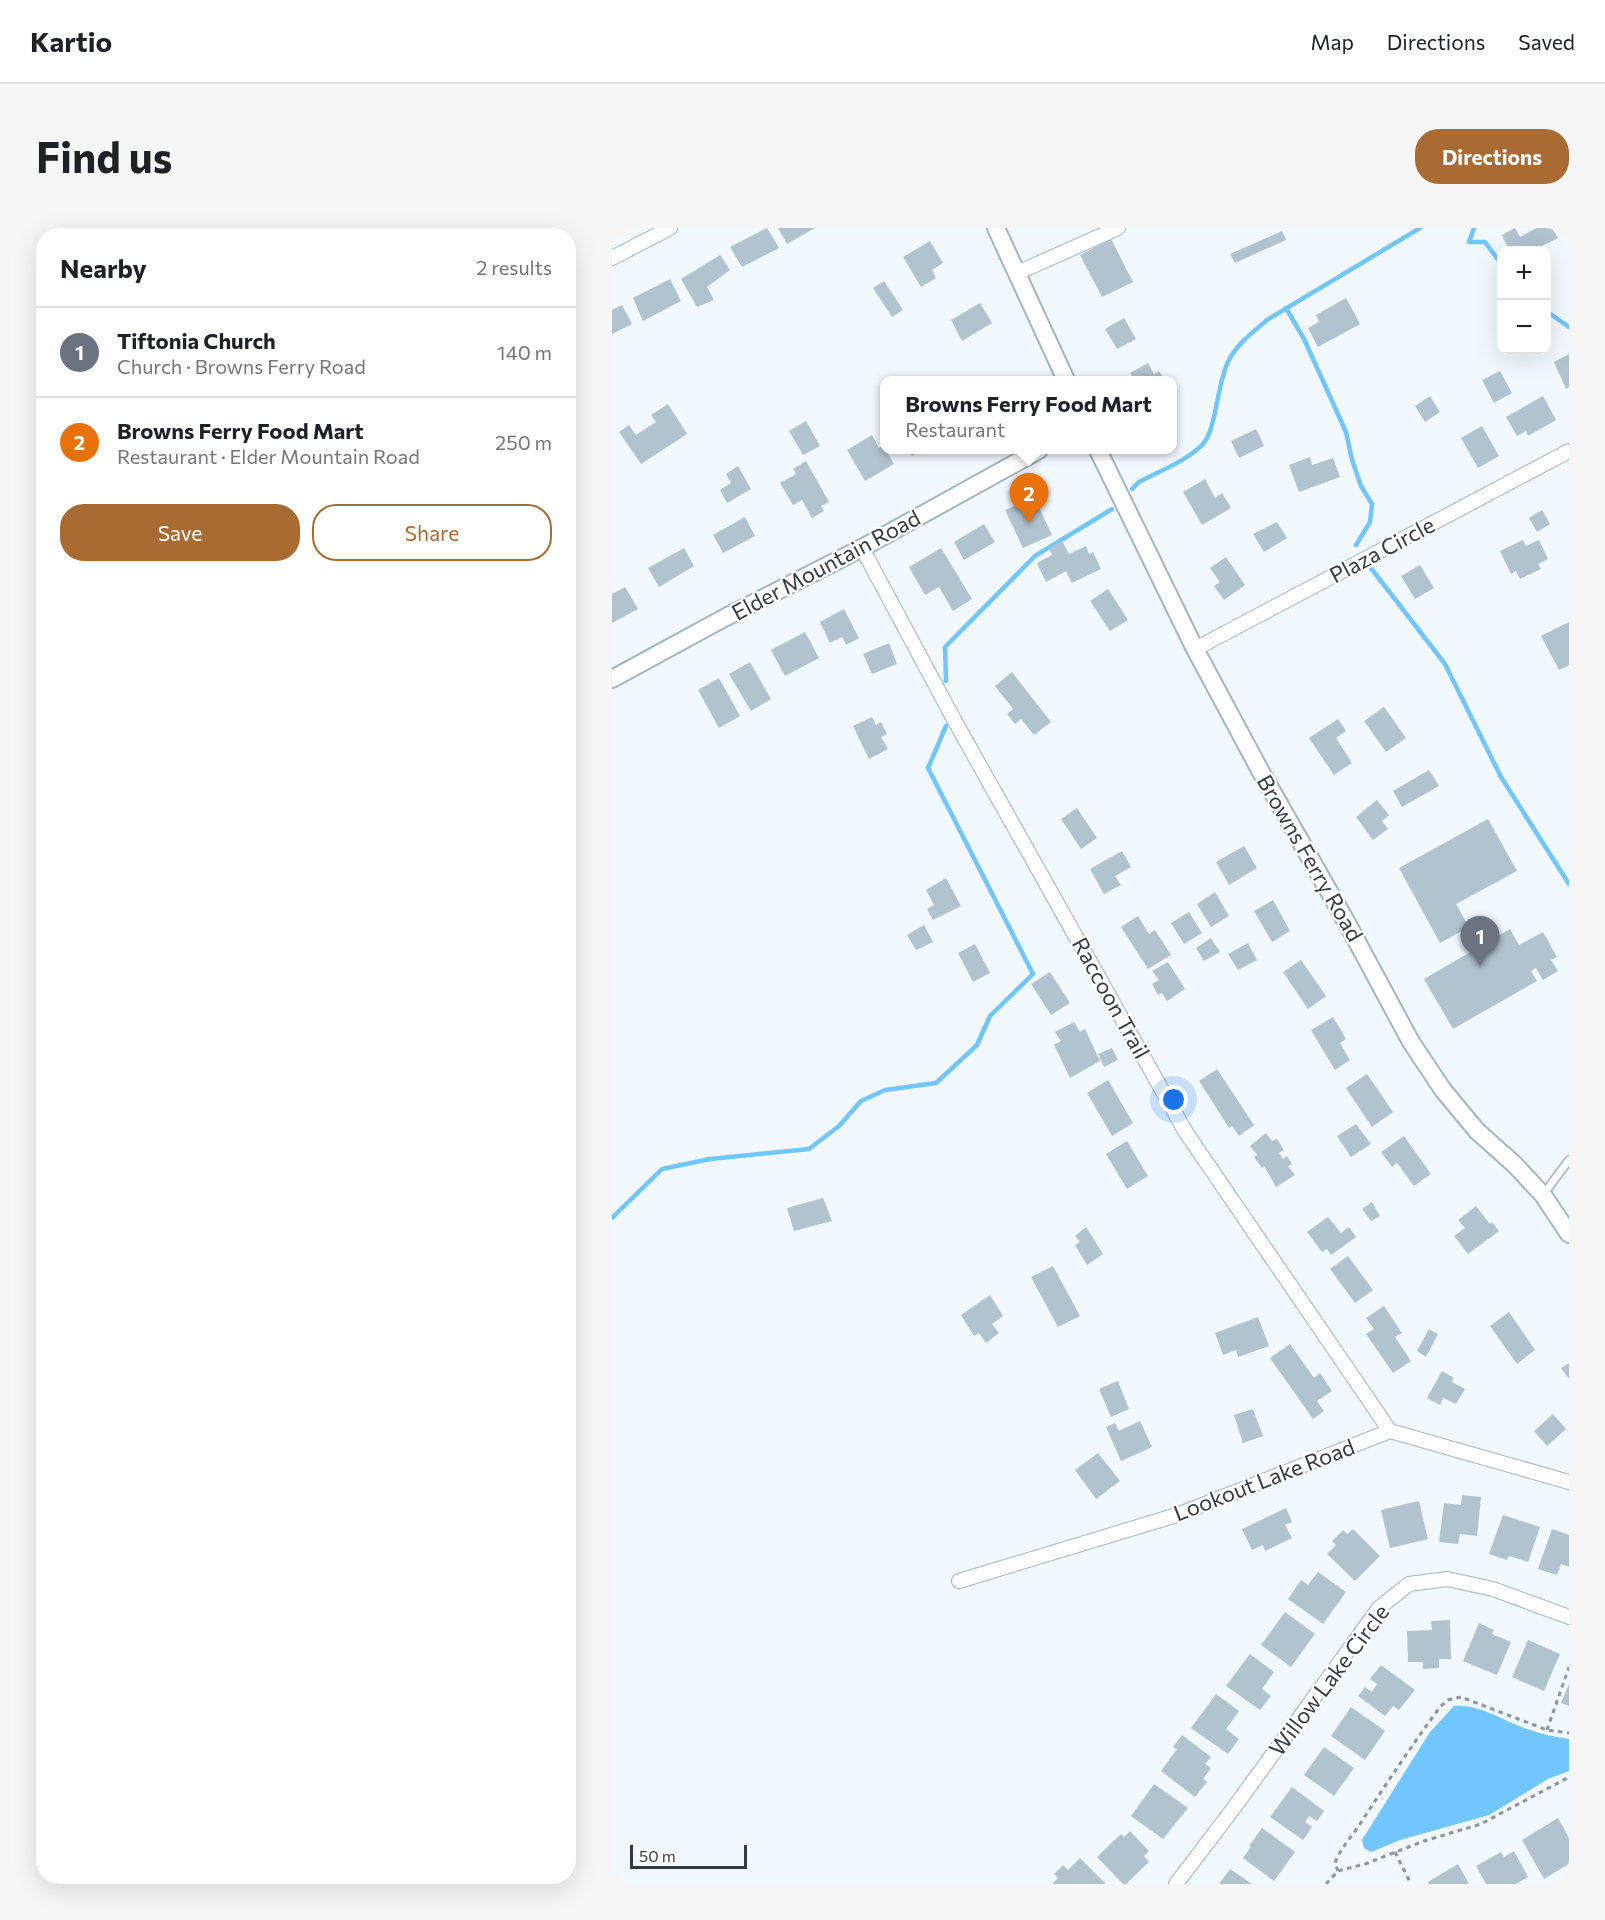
<!DOCTYPE html>
<meta charset="utf-8">
<style>
body{margin:0;font-family:Commissioner,sans-serif;background:#f6f6f6;color:#202124}
.controls{position:absolute;right:18px;top:18px;display:grid;overflow:hidden;border-radius:12px;box-shadow:0 6px 24px #0002}
.controls button{width:54px;height:54px;display:grid;place-items:center;padding:0;border:0;border-bottom:2px solid #e0e0e0;background:#fff;color:#202124;font:30px sans-serif}
.scale{position:absolute;left:18px;bottom:15px;width:117px;box-sizing:border-box;padding-left:6px;border:3px solid #343b40;border-top:0;font-size:16px;line-height:21px;white-space:nowrap;color:#343b40;-webkit-text-stroke:4px #fff;paint-order:stroke}
.you{position:absolute;left:562px;top:872px;width:21px;height:21px;margin:-15px;border:4px solid #fff;border-radius:50%;background:#1a73e8;box-shadow:0 0 0 9px #1a73e833}
.badge{display:grid;place-items:center;width:39px;height:39px;border-radius:50%;background:#aa6b33;color:#fff;font-size:20px;font-weight:700}
.pin{position:absolute;translate:-50% -50px;filter:drop-shadow(0 2px 3px #0008)}
.pin::after{content:'';position:absolute;top:32px;width:21px;height:18px;background:inherit;clip-path:polygon(0 0,100% 0,50% 100%)}
.popup{position:absolute;left:268px;top:148px;width:297px;height:78px;box-sizing:border-box;display:grid;place-content:center;border-radius:12px;background:#fff;filter:drop-shadow(0 2px 4px #0005);font-size:20px;white-space:nowrap;color:#757577}
.popup b{font-size:22px;color:#202124}
.popup::after{content:'';position:absolute;left:50%;top:100%;margin-left:-12px;border:12px solid transparent;border-top-color:#fff}
.list{margin:0;padding:0;list-style:none}
h2{display:flex;justify-content:space-between;align-items:center;height:78px;margin:0;padding:0 24px;font-size:26px}
h2 small{font-size:20px;font-weight:400;color:#757577}
.list li{display:grid;grid-template-columns:39px 1fr auto;gap:18px;align-items:center;box-sizing:border-box;height:90px;padding:0 24px;border-top:2px solid #e0e0e0}
.list b{display:block;font-size:22px;white-space:nowrap}
.list p{margin:0;font-size:20px;white-space:nowrap;color:#757577}
.list em{font-size:20px;font-style:normal;color:#757577}
.actions{display:flex;gap:12px;padding:18px 24px}
.actions a{flex:1;padding:14px 0;border:2px solid #aa6b33;border-radius:24px;text-align:center;font-size:21px;color:#aa6b33}
.actions .main{background:#aa6b33;color:#fff}
.map{position:relative;flex:none;width:957px;height:1656px;overflow:hidden;border-radius:24px}
header{display:flex;align-items:center;gap:36px;box-sizing:border-box;height:84px;padding:0 30px;background:#fff;border-bottom:2px solid #e0e0e0}
header strong{font-size:28px}
nav{display:flex;gap:33px;margin-inline-start:auto;font-size:21px}
.intro{display:flex;align-items:center;justify-content:space-between;box-sizing:border-box;height:144px;padding:0 36px}
h1{margin:0;font-size:42px}
.button{padding:15px 27px;border-radius:24px;background:#aa6b33;color:#fff;font-size:21px;font-weight:700}
main{display:flex;gap:36px;padding:0 36px}
aside{flex:1;background:#fff;border-radius:24px;box-shadow:0 6px 24px #0002}
.map>svg:first-child{display:block}
</style>
<header>
<strong>Kartio</strong>
<nav><a>Map</a><a>Directions</a><a>Saved</a></nav>
</header>
<div class="intro"><h1>Find us</h1><a class="button">Directions</a></div>
<main>
<aside>
<h2>Nearby<small>2 results</small></h2>
<ul class="list">
<li><span class="badge" style="background:#6b7280">1</span><div><b>Tiftonia Church</b><p>Church · Browns Ferry Road</p></div><em>140 m</em></li>
<li><span class="badge" style="background:#e8710a">2</span><div><b>Browns Ferry Food Mart</b><p>Restaurant · Elder Mountain Road</p></div><em>250 m</em></li>
</ul>
<div class="actions"><a class="main">Save</a><a>Share</a></div>
</aside>
<div class="map">
<svg width="957" height="1656" viewBox="0 0 957 1656">
<rect width="100%" height="100%" fill="#f2f9fe"/>
<path fill="#72c6fe" d="M842,1478C868,1476 891,1493 915,1501C929,1506 943,1509 957,1511V1543L936,1551L877,1587L788,1612L759,1624L752,1620L750,1612L818,1504Z"/>
<g fill="none" stroke-linecap="round" stroke-linejoin="round">
<g stroke="#72c6fe" stroke-width="4.5">
<polyline points="862,0 857,14 873,14 890,37"/>
<polyline points="674,80 692,111 734,204 740,232 749,258 760,276 758,294 744,317"/>
<polyline points="934,83 957,99"/>
<path d="M520,261L527,254C547,243 575,233 591,216C605,200 605,153 617,132C625,116 641,104 655,92L808,0"/>
<polyline points="755,335 833,436 889,549 957,656"/>
<polyline points="334,453 333,419 423,328 500,281"/>
<polyline points="0,990 50,941 98,931 197,921 227,898 249,873 273,862 324,855 365,817 378,788 421,746 316,540 334,498"/>
</g>
</g>
<g fill="#b1c3cf">
<polygon points="155,0 167,20 130,39 118,19"/>
<polygon points="166,0 203,0 175,16"/>
<polygon points="903,0 908,9 924,0 940,0 946,10 922,22 897,22 890,7"/>
<polygon points="670,3 674,12 623,35 618,26"/>
<polygon points="499,11 521,54 490,69 468,27"/>
<polygon points="318,13 331,35 320,42 324,50 309,59 291,29"/>
<polygon points="108,27 118,42 95,59 102,72 85,79 69,51"/>
<polygon points="58,51 69,73 31,93 21,70"/>
<polygon points="272,53 291,82 280,89 261,60"/>
<polygon points="734,70 748,96 706,119 696,100 707,94 704,87"/>
<polygon points="368,75 380,95 350,113 339,92"/>
<polygon points="10,77 20,96 0,106 0,82"/>
<polygon points="512,90 524,111 505,121 493,101"/>
<polygon points="957,126 957,159 954,161 942,134"/>
<polygon points="536,135 542,146 547,143 553,152 523,152 518,145"/>
<polygon points="888,143 900,165 882,175 870,152"/>
<polygon points="818,168 828,184 813,194 803,178"/>
<polygon points="931,168 944,192 916,208 914,203 905,208 894,189"/>
<polygon points="56,176 75,206 29,236 7,204 17,197 24,207 44,194 39,187"/>
<polygon points="194,193 208,218 191,227 177,203"/>
<polygon points="870,198 887,228 866,240 849,210"/>
<polygon points="644,201 652,218 627,230 619,213"/>
<polygon points="260,207 267,220 271,217 282,236 253,253 235,222"/>
<polygon points="295,222 308,222 300,228"/>
<polygon points="698,229 700,237 721,230 728,249 687,264 677,237"/>
<polygon points="194,233 217,274 209,278 212,283 200,290 190,272 181,277 168,255 184,246 181,241"/>
<polygon points="126,238 139,261 115,275 108,262 119,255 114,246"/>
<polygon points="593,251 603,270 610,265 619,280 590,297 571,264"/>
<polygon points="422,269 440,307 411,320 393,282"/>
<polygon points="930,282 938,296 925,304 917,290"/>
<polygon points="133,289 143,308 111,325 101,307"/>
<polygon points="665,294 675,310 652,324 641,306"/>
<polygon points="372,296 383,314 352,332 342,314"/>
<polygon points="911,312 914,318 927,312 936,331 926,336 929,341 908,351 904,343 899,346 888,323"/>
<polygon points="450,313 457,326 474,318 477,326 481,324 489,341 460,355 454,343 434,354 425,335 440,327 437,320"/>
<polygon points="72,320 82,338 47,359 36,340"/>
<polygon points="329,320 360,371 341,383 327,359 313,367 297,339"/>
<polygon points="614,329 633,357 612,372 602,358 608,354 598,340"/>
<polygon points="808,337 822,360 803,371 789,348"/>
<polygon points="13,359 26,381 0,395 0,366"/>
<polygon points="496,361 516,392 498,403 478,373"/>
<polygon points="232,381 247,410 234,417 230,409 218,415 208,394"/>
<polygon points="957,394 957,437 947,442 929,408"/>
<polygon points="193,404 207,430 173,448 159,422"/>
<polygon points="277,415 285,436 260,446 251,426"/>
<polygon points="138,434 159,471 139,483 117,446"/>
<polygon points="400,444 439,494 422,507 409,491 403,496 395,486 401,481 383,458"/>
<polygon points="107,450 128,488 107,500 86,462"/>
<polygon points="772,479 794,510 774,524 752,493"/>
<polygon points="260,489 264,497 269,494 275,506 269,509 276,521 257,531 241,498"/>
<polygon points="726,491 734,503 724,510 740,535 722,547 697,510"/>
<polygon points="817,542 827,558 790,579 781,563"/>
<polygon points="765,572 777,587 770,593 776,601 761,612 744,589"/>
<polygon points="465,580 485,610 469,621 449,591"/>
<polygon points="876,591 905,643 844,676 857,699 828,715 787,640"/>
<polygon points="632,618 645,640 617,657 604,634"/>
<polygon points="510,623 519,639 503,648 509,657 492,666 478,641"/>
<polygon points="334,650 349,678 321,692 315,681 322,677 314,662"/>
<polygon points="603,664 617,688 599,699 585,676"/>
<polygon points="661,672 678,703 660,714 642,683"/>
<polygon points="577,684 590,705 572,716 559,695"/>
<polygon points="526,688 537,706 543,702 559,727 536,741 509,699"/>
<polygon points="312,697 321,714 304,722 295,707"/>
<polygon points="898,701 907,717 931,704 945,729 939,732 946,743 931,752 924,740 919,743 925,753 841,801 812,751"/>
<polygon points="599,710 608,724 592,733 584,720"/>
<polygon points="636,715 645,732 626,742 616,726"/>
<polygon points="363,716 378,745 361,754 346,725"/>
<polygon points="689,732 714,768 696,781 671,744"/>
<polygon points="556,734 573,761 555,773 550,765 546,767 540,756 547,752 540,743"/>
<polygon points="438,744 458,775 439,787 419,756"/>
<polygon points="721,789 734,811 728,815 738,832 723,842 699,802"/>
<polygon points="462,794 468,804 473,801 488,833 458,850 442,817 449,813 443,804"/>
<polygon points="500,820 506,832 492,839 486,826"/>
<polygon points="605,841 642,897 627,908 620,898 617,900 587,853"/>
<polygon points="755,846 781,884 760,899 734,860"/>
<polygon points="496,852 521,895 500,908 475,865"/>
<polygon points="744,896 759,916 739,929 725,908"/>
<polygon points="654,905 660,913 665,911 672,922 667,925 671,931 675,928 680,936 676,938 683,947 664,959 652,938 650,940 642,929 645,927 638,918"/>
<polygon points="792,908 819,946 802,958 785,935 780,939 769,924"/>
<polygon points="515,913 536,948 515,961 494,926"/>
<polygon points="211,970 220,993 182,1003 175,980"/>
<polygon points="760,974 768,988 759,993 750,981"/>
<polygon points="864,978 878,996 880,994 887,1003 856,1026 842,1008 853,1000 846,992"/>
<polygon points="716,989 729,1005 737,999 744,1009 719,1027 715,1021 710,1024 695,1004"/>
<polygon points="474,999 491,1026 475,1037 463,1017 468,1014 463,1008"/>
<polygon points="736,1028 761,1062 743,1075 718,1041"/>
<polygon points="441,1038 468,1088 446,1099 419,1049"/>
<polygon points="378,1067 391,1088 380,1096 387,1105 374,1115 367,1105 362,1108 349,1087"/>
<polygon points="772,1078 790,1105 783,1109 799,1133 781,1145 754,1106 762,1101 754,1090"/>
<polygon points="897,1084 923,1122 905,1136 878,1098"/>
<polygon points="646,1089 657,1118 626,1129 624,1122 611,1127 603,1105"/>
<polygon points="817,1101 826,1106 814,1129 805,1123"/>
<polygon points="678,1116 702,1150 708,1145 720,1163 705,1173 712,1183 701,1191 658,1130"/>
<polygon points="957,1135 957,1151 949,1140"/>
<polygon points="830,1143 842,1150 840,1154 853,1161 844,1176 831,1170 828,1177 815,1170"/>
<polygon points="506,1153 517,1181 499,1189 487,1161"/>
<polygon points="641,1181 651,1208 631,1215 622,1187"/>
<polygon points="941,1186 954,1201 935,1218 922,1203"/>
<polygon points="528,1193 540,1219 509,1233 494,1199 503,1195 507,1203"/>
<polygon points="486,1225 508,1253 484,1271 463,1242"/>
<polygon points="850,1267 869,1269 865,1308 848,1306 846,1316 827,1314 832,1275 849,1277"/>
<polygon points="807,1273 816,1311 778,1320 769,1282"/>
<polygon points="674,1280 680,1294 673,1297 680,1310 653,1323 651,1317 640,1322 630,1301"/>
<polygon points="891,1287 928,1299 916,1334 897,1328 895,1332 877,1326"/>
<polygon points="741,1301 768,1328 743,1353 715,1326 724,1317 720,1313 731,1302 735,1306"/>
<polygon points="940,1301 957,1307 957,1339 949,1336 945,1347 926,1341"/>
<polygon points="706,1344 734,1364 711,1396 676,1371 689,1352 696,1357"/>
<polygon points="673,1384 703,1406 679,1439 649,1417"/>
<polygon points="838,1392 839,1431 827,1431 827,1440 811,1441 811,1434 796,1434 795,1403 820,1402 819,1393"/>
<polygon points="867,1395 882,1402 880,1406 899,1414 885,1447 851,1433"/>
<polygon points="916,1412 948,1426 932,1463 900,1449"/>
<polygon points="638,1426 662,1444 650,1461 659,1468 648,1482 614,1458"/>
<polygon points="769,1437 803,1462 787,1482 781,1478 773,1488 746,1468 753,1459 760,1464 765,1456 758,1451"/>
<polygon points="957,1456 957,1478 949,1475"/>
<polygon points="604,1466 627,1483 614,1501 627,1511 616,1526 579,1500"/>
<polygon points="739,1479 773,1503 753,1532 719,1508"/>
<polygon points="570,1507 599,1529 593,1536 599,1540 591,1551 595,1554 583,1569 549,1543 565,1521 561,1519"/>
<polygon points="712,1519 742,1540 722,1568 692,1547"/>
<polygon points="542,1556 576,1580 551,1611 519,1588"/>
<polygon points="680,1559 712,1583 705,1593 697,1588 693,1594 700,1599 691,1612 658,1589"/>
<polygon points="946,1590 957,1610 957,1636 932,1651 910,1612"/>
<polygon points="650,1600 683,1624 662,1653 631,1630 639,1619 637,1618"/>
<polygon points="518,1603 537,1623 532,1628 537,1634 514,1656 511,1656 485,1629 509,1606 512,1609"/>
<polygon points="902,1623 916,1649 904,1656 874,1656 864,1638 889,1624 892,1629"/>
<polygon points="468,1630 494,1656 440,1656 446,1650 442,1646 451,1637 456,1642"/>
<polygon points="846,1636 857,1656 817,1656 816,1654"/>
<polygon points="618,1641 640,1656 607,1656"/>
</g>
<g fill="none" stroke-linecap="round" stroke-linejoin="round">
<g stroke="#a4b6c2" stroke-width="10">
<polyline id="service" points="931,967 957,932"/>
</g>
<g stroke="#a4b6c2" stroke-width="16">
<g id="minor">
<polyline points="0,30 58,0"/>
<polyline points="405,45 506,0"/>
<polyline points="250,320 345,497 573,903 778,1203"/>
<polyline points="583,421 957,223"/>
<polyline points="347,1353 565,1287 778,1203 957,1254"/>
<polyline points="564,1656 621,1581 767,1380 797,1356 835,1351 881,1361 957,1389"/>
</g>
</g>
<g stroke="#a4b6c2" stroke-width="20">
<g id="tertiary">
<polyline points="384,0 454,152"/>
<polyline points="486,222 583,421 649,544 735,695 799,814 831,862 865,903 902,936 931,967 957,1006"/>
<polyline points="0,451 114,389 250,320 427,222"/>
</g>
</g>
<g stroke="#8e959a" stroke-width="3" stroke-dasharray="4.5 4.5" stroke-linecap="butt">
<polyline points="935,1502 957,1439"/>
<polyline points="783,1624 799,1656"/>
<path d="M726,1643L723,1635C728,1620 740,1609 748,1596C774,1556 800,1517 828,1479L836,1472L849,1469L935,1502L957,1505"/>
<polyline points="714,1656 726,1643 753,1636 812,1613 869,1596 957,1549"/>
</g>
<use href="#service" stroke="#fff" stroke-width="7"/>
<use href="#minor" stroke="#fff" stroke-width="14"/>
<use href="#tertiary" stroke="#fff" stroke-width="16"/>
</g>
<g text-anchor="middle" stroke-width="4.5" stroke-linejoin="round" paint-order="stroke">
<g font-size="22" fill="#343b40" stroke="#fff">
<text transform="translate(770 322) rotate(-28)" y="8">Plaza Circle</text>
<text transform="translate(214 337) rotate(-28)" y="8">Elder Mountain Road</text>
<text transform="translate(698 630) rotate(60)" y="8">Browns Ferry Road</text>
<text transform="translate(499 770) rotate(61)" y="8">Raccoon Trail</text>
<text transform="translate(652 1252) rotate(-21)" y="8">Lookout Lake Road</text>
<text transform="translate(717 1452) rotate(-53)" y="8">Willow Lake Circle</text>
</g>
</g>
</svg>
<div class="controls">
<button>+</button>
<button>−</button>
</div>
<div class="scale">50 m</div>
<div class="you"></div>
<div class="pin badge" style="left:868px;top:738px;background:#6b7280">1</div>
<div class="pin badge" style="left:417px;top:295px;background:#e8710a">2</div>
<div class="popup"><b>Browns Ferry Food Mart</b>Restaurant</div>
</div>
</main>
